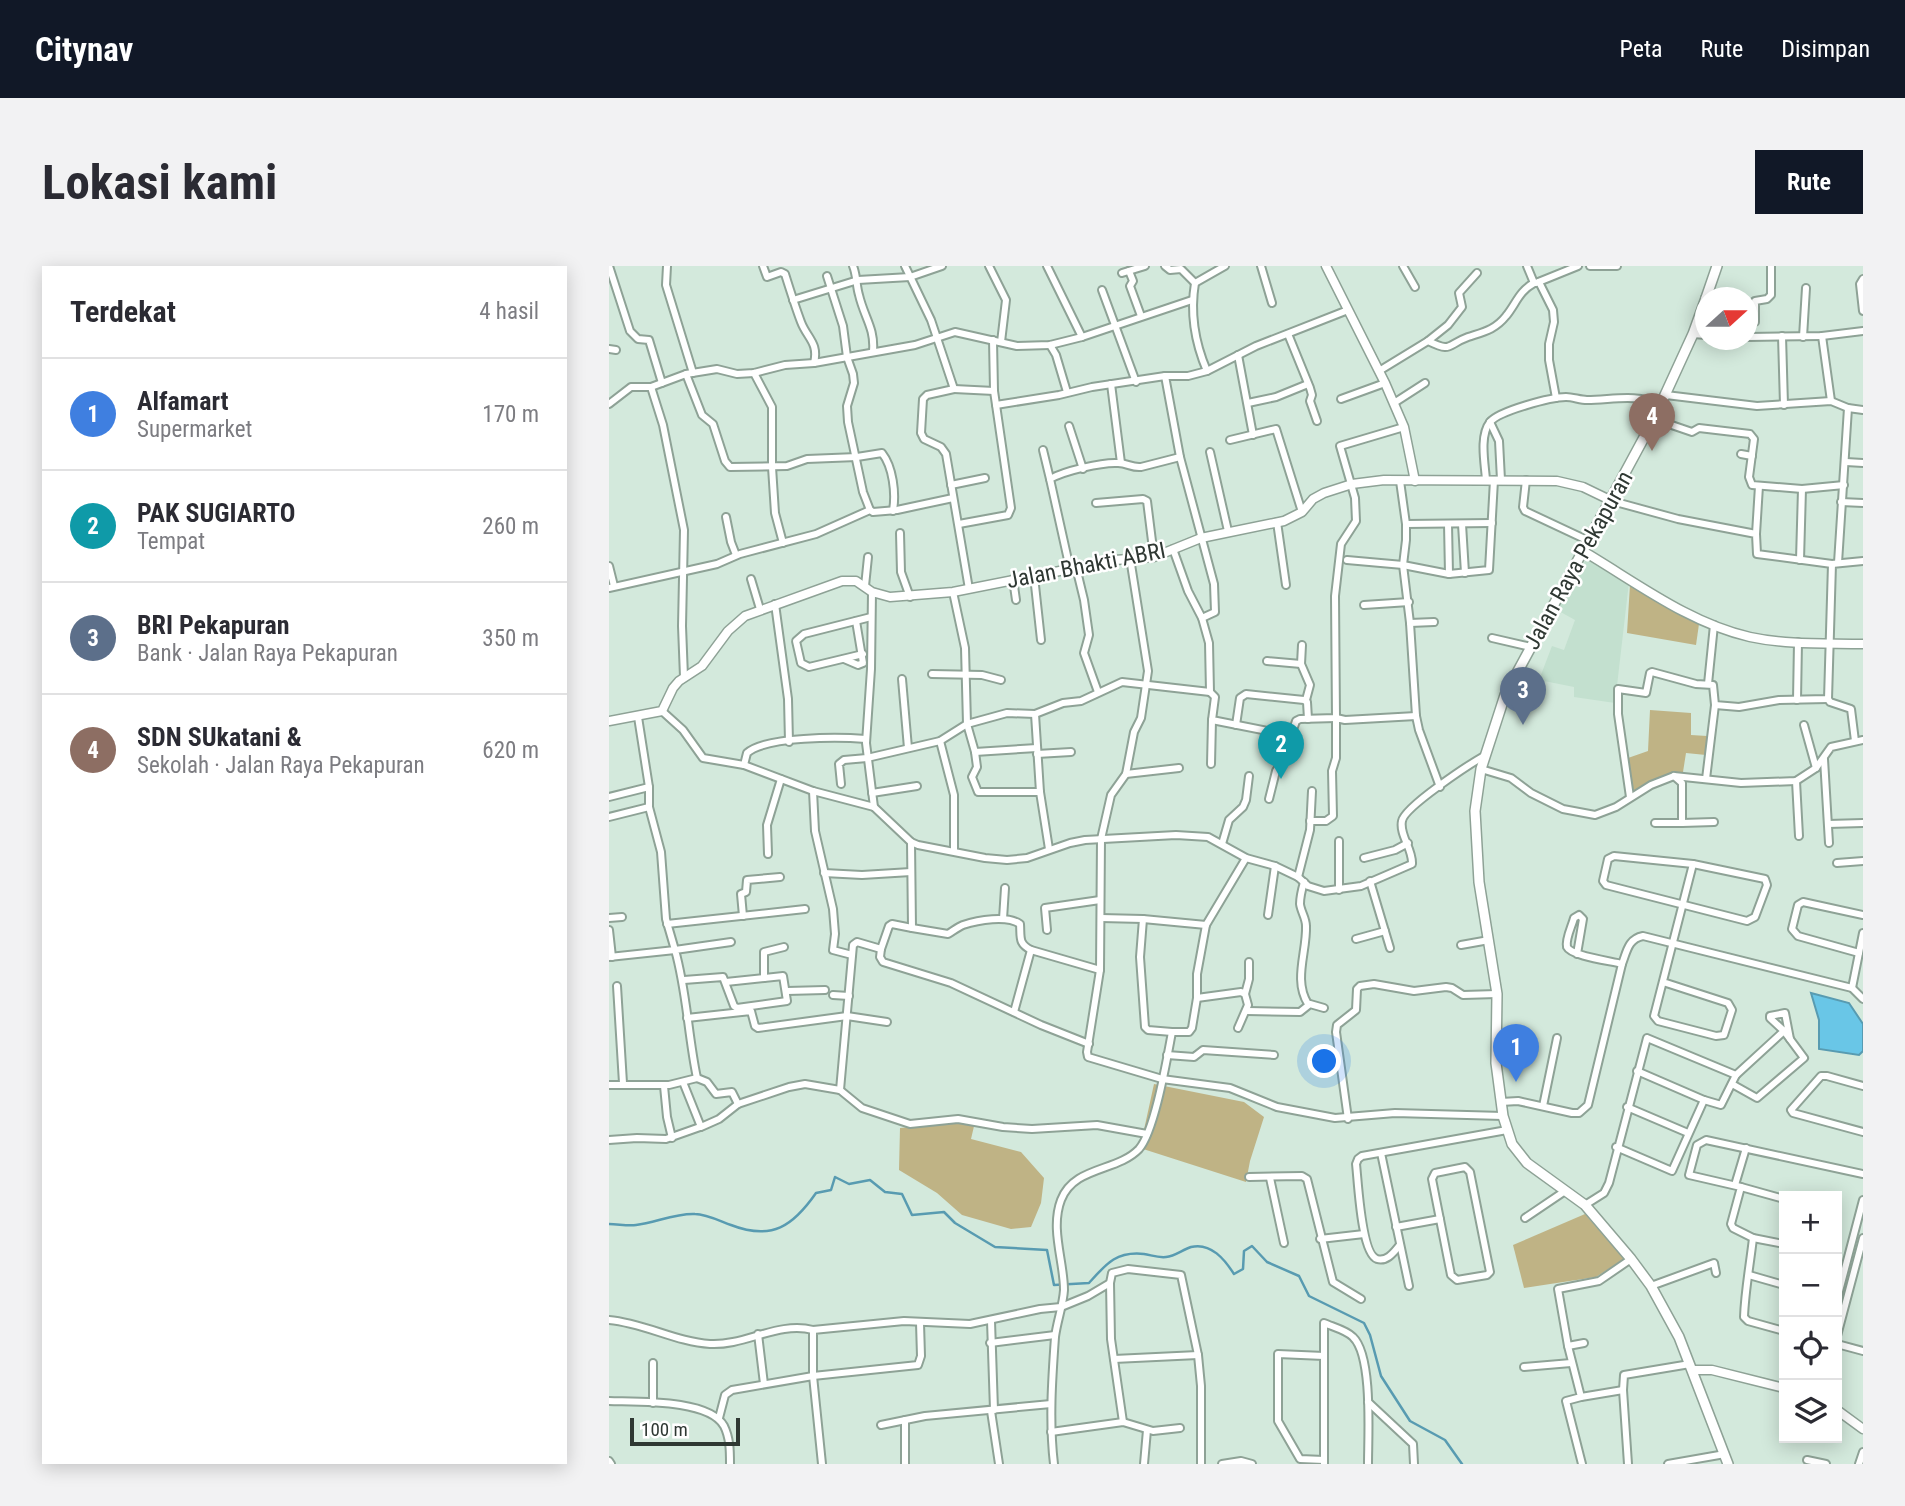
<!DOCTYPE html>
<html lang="id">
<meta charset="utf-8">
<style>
body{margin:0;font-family:"Roboto Condensed",sans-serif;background:#f2f2f3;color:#2b2b33}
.controls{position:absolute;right:21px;bottom:21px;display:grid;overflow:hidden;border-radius:0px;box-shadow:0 4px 18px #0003}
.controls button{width:63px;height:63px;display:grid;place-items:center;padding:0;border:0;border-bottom:2px solid #e1e1e2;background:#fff;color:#2b2b33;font:35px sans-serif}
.compass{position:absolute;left:1086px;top:21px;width:63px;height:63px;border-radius:50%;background:#fff;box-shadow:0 4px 18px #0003;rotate:69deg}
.scale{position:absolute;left:21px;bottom:18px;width:110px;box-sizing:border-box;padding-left:7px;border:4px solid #2f3833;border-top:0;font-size:19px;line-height:24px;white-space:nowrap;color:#2f3833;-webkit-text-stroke:5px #fff;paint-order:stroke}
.you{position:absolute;left:716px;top:796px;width:24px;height:24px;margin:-18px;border:5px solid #fff;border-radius:50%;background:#1a73e8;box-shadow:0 0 0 10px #1a73e833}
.badge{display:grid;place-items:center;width:46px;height:46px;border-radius:50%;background:#111827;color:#fff;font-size:23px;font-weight:700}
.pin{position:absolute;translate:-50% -58px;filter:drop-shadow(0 2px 4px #0008)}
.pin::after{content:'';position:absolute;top:37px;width:24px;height:21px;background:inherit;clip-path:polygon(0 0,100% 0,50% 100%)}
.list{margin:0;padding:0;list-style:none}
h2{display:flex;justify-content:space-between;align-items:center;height:91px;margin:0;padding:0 28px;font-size:30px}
h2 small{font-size:23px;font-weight:400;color:#7c7c81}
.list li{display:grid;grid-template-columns:46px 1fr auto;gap:21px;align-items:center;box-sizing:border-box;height:112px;padding:0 28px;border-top:2px solid #e1e1e2}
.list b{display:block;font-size:26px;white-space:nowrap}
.list p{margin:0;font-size:23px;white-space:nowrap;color:#7c7c81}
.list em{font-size:23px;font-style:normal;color:#7c7c81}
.icon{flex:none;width:38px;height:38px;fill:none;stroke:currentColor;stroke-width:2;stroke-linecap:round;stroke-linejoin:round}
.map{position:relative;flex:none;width:1254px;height:1198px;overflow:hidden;border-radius:0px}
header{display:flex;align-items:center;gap:42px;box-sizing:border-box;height:98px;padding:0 35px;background:#111827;color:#fff}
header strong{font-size:33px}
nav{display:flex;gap:38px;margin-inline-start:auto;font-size:24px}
.intro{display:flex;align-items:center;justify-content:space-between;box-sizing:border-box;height:168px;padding:0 42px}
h1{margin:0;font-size:49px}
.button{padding:18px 32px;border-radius:0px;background:#111827;color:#fff;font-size:24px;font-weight:700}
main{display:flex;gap:42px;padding:0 42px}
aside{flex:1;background:#fff;border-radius:0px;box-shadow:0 4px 18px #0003}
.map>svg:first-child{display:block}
</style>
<header>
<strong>Citynav</strong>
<nav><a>Peta</a><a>Rute</a><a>Disimpan</a></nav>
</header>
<div class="intro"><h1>Lokasi kami</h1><a class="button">Rute</a></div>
<main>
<aside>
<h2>Terdekat<small>4 hasil</small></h2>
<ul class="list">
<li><span class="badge" style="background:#3f7fe0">1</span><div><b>Alfamart</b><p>Supermarket</p></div><em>170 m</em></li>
<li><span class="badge" style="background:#0f9aa8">2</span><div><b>PAK SUGIARTO</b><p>Tempat</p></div><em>260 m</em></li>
<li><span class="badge" style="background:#5c6f8a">3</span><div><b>BRI Pekapuran</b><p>Bank · Jalan Raya Pekapuran</p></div><em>350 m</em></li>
<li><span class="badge" style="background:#8d6e63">4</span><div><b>SDN SUkatani &amp;</b><p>Sekolah · Jalan Raya Pekapuran</p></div><em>620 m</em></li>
</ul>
</aside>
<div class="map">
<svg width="1254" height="1198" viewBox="0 0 1254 1198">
<rect width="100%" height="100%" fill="#d3e9dc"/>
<polygon fill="#c3e0cf" points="979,290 1020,316 1006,437 965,431 965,421 930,414 943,380 955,384 966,354 948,344"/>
<g fill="#bfb385">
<polygon points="1021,319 1090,358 1087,379 1018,367"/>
<polygon points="1041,444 1082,447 1082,469 1098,470 1097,489 1077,487 1074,506 1044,515 1024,525 1019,492 1039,485"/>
<polygon points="545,818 635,836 655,851 641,895 637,916 531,882"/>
<polygon points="341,855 366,856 362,873 412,886 435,912 432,937 422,961 402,963 353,949 328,927 290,904 291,862 324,859"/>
<polygon points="976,948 1015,993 987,1011 915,1022 904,979"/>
</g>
<polygon fill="#69c6e7" stroke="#589bb1" stroke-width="2" points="1202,727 1240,737 1254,758 1254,785 1250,789 1210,783 1210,754"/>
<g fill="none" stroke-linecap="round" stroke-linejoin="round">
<path stroke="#589bb1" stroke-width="2.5" d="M0,958C9,958 18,960 27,959C46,957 66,947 86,948C97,948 111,955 122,959C163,975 184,960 207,927L222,924L226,911L240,918L261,914L276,926L293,928L303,949L335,946L346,957L386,981L438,984L445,1019L480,1017C497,998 507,985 535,988C542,989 549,992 557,991C566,990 573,984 582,981C602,976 616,994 625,1008L634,1003L635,985L643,980L658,996L690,1010L700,1030L755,1057L761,1069L772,1110L801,1155L836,1174L853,1198"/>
<g stroke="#8ea296" stroke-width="10">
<g id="minor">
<polyline points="0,0 21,65 29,73 40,74 53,117"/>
<polyline points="58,0 57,19 84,107"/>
<path d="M154,0L158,11L172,6L176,8C181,24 186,40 192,56C198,72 210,77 205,97"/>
<path d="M244,0C248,10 247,19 250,29C255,51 266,62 264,85"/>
<polyline points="296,0 322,54 345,123 318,129 314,133 312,167 315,173 332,181 337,188 360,323"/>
<polyline points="380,0 397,34 392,76"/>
<polyline points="438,0 473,71"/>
<polyline points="556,0 561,4 572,3 586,17"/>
<polyline points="652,0 663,37"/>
<polyline points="794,0 806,21"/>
<polyline points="981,0 1008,0"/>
<polyline points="520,5 524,15 521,20 532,50"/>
<polyline points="513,7 536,0"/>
<polyline points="218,10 234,60 238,91 244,108 245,117 238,140 239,156 254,226 261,244"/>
<polyline points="1254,13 1251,18 1254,45"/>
<polyline points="930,16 944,44 945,56 940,78 940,94 947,132"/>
<path d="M586,17C581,47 586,77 598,105"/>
<polyline points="586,17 616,0"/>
<polyline points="927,17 969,0"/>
<polyline points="493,24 527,116"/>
<polyline points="184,34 249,14 301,11 333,0"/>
<polyline points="1146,56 1146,35 1158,33 1162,29 1162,0"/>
<polyline points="679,68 701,122 703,129 701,135 708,155"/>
<polyline points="1084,68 1097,69"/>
<polyline points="1173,70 1175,139"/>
<polyline points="1213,70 1222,135"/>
<polyline points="1139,71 1213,70 1254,65"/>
<polyline points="1194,71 1197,22"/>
<polyline points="819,75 839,59 853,41 850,27 868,7"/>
<polyline points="441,79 447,89 458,126"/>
<polyline points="0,83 7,84"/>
<polyline points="629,89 644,169"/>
<path d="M770,105L819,75C844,87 837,79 859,71C874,66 886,64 897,50C907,38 910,25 925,17L918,0"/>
<polyline points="145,107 163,141 163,201 166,247 174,277"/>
<path d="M77,108L93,149L104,158L116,195L121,201L178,200L198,193L248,191L273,187C284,201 287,227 284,245"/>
<polyline points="556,110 571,191 605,318 606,346 593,352"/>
<polyline points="502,118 512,197"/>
<polyline points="42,121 54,159 75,264 73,360 75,411"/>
<polyline points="345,123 385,125"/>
<polyline points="1057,129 1148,140 1222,135 1239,142 1254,144"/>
<polyline points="732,133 776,117"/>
<polyline points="639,137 667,131 699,118"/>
<polyline points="785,137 816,117"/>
<polyline points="0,138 22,121 42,121 77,108 108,103 128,108 145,107 176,99 205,97 306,79 346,66 408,80 441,79 473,71 583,34"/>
<polyline points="387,139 450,129 483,121 556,110 579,110 598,105 647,80 739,44"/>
<polyline points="1045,153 1083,166 1090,162 1141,168 1145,173 1140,211 1143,219 1193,223 1235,219"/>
<polyline points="881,156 890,175 892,214"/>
<polyline points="460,160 474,203"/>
<polyline points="621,174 667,163 693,246"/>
<polyline points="434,184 441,213"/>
<polyline points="601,186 619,265"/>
<polyline points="1132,188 1143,190"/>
<polyline points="1237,196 1254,197"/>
<path d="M877,214C876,198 870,170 881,156C890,145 942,131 957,131C964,131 971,134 978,134C1003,134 1027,127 1051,139"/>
<polyline points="917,214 914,241 916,245 980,275"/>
<polyline points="791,215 797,258 797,274 794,299 801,357 807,450 810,464 831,521"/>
<polyline points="342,219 376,212"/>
<polyline points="1003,235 1069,253 1147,268 1148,288 1223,298"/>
<polyline points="1232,236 1254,237"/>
<polyline points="487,237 534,233 538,235 545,291"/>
<polyline points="117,251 122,276 127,289"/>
<polyline points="668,256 677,319"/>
<polyline points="350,258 399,249 402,242 385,125 384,74"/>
<polyline points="797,258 883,257"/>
<polyline points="839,258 840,308"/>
<polyline points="853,258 856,307"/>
<polyline points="291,267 292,306 301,331"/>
<polyline points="1147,268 1150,220"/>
<polyline points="564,283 579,325 593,352 600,377 601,426 606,431 603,454 669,467 683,467 687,455 691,453 727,452 726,330 732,278 747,255 746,232 731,180 795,161"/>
<polyline points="521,292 539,405 532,452 525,466 517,508 502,529 492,573 491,704 478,786 479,791 553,813 621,822 668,841 726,852 786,847 894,850"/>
<polyline points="738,294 794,299 840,308 880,304 885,214"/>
<polyline points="1191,294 1193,223"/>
<polyline points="1229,297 1239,142"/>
<polyline points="0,300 5,320"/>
<polyline points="467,301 475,334 480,369 475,387 489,426"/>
<path d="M461,303L441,213C455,205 493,196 509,197C518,197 523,202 532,201L571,191"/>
<polyline points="425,310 432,374"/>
<polyline points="142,313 151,343"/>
<polyline points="404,313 407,334"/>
<polyline points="256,320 259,291"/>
<polyline points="0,322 108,298 131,288 207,268 261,244 264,246 288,244 344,232"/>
<path d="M263,326L262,403L257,477L265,541L302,576L309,579L376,592L398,594L418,592L461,577L476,574L567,569L599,571L637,592L666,600L689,611L699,620L715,625L752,620L803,598C804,583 790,569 793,555C795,541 861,498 875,490"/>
<polyline points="344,326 356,382 358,458 366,486 428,482"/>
<polyline points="166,338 179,433 180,476"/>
<polyline points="755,339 800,336"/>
<polyline points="801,357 825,356"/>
<polyline points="883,372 922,381"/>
<polyline points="693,379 692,398 701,419 697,434"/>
<polyline points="254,388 200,401 192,397 187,375 195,368 262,351"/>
<polyline points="235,393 249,399 254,397 247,355"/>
<polyline points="658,395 692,398"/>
<polyline points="323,408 373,409 392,414"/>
<polyline points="293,413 299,482"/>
<polyline points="1099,418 1105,359"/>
<polyline points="1219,433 1221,436 1242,443 1246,475"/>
<polyline points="1188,434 1189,376"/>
<polyline points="53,445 74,464 94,492 135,499 204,525 265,541"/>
<polyline points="426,448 431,526 440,583"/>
<polyline points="627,459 631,432 637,428 695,434 698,436 699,453"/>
<polyline points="1195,459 1207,502"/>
<polyline points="331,475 345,529 345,585"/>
<polyline points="366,486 368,501 363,511 369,526 431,526"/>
<polyline points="428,488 462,486"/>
<polyline points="1215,493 1220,577"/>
<polyline points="602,498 603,454"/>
<path d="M135,499L138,487C157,470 231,471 257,473"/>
<polyline points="872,503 902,512 922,527 954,543 986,549 1007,541 1042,519 1065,510 1132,517 1187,515 1207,502 1222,481 1254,474"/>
<polyline points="517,508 570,502"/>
<polyline points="1097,513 1106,439"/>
<polyline points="1187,515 1190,570"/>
<polyline points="232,518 230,498 235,494 258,492 331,475 358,458 398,447 426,448 454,437 472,435 513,416 601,426"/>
<polyline points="204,525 206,565 224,643 226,668 224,684 243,689"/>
<polyline points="263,527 308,520"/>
<polyline points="0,531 40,521"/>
<polyline points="1021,531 1009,448 1009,423 1037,427 1041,407 1043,406 1087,418 1104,419 1106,439 1130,441 1170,434 1219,433 1223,298 1254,295"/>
<polyline points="660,533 667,505 682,482 683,467"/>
<polyline points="0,551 40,541"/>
<polyline points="701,555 717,555 724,550 723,505 727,492 727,452 736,454 807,450"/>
<polyline points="1046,557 1073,557 1073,517 1065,510"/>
<polyline points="1073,557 1105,556"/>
<polyline points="1219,558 1254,557"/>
<polyline points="730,575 730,624"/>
<polyline points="613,578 620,554 634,541 637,534 640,510"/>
<polyline points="159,588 158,559 172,513"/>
<polygon points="1005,590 1084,598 1156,613 1158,619 1146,651 1138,655 997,619 994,615 999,593"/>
<polyline points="755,592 786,584 799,577"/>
<polyline points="1228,597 1254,595"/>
<polyline points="215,607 253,609 302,606"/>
<polyline points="689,611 701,564 703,525"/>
<polyline points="761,615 781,682"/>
<path d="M695,616C693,623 691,631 691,638C692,646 697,652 697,660C698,686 684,714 699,738"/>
<polyline points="659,649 666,600"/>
<polyline points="134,650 132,628 137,626 138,614 171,611"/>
<polyline points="0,652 13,651"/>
<polyline points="492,652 534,653 597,659"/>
<polyline points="394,653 396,622"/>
<polyline points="534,653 531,691 536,761 539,764 563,766"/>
<polyline points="58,658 196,643"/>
<path d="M303,662L339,668C344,665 349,661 354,659C369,654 398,649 411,658C412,672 409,677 422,684L491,704"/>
<polyline points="0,664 3,691"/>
<polyline points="438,664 436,642 491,634"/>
<polyline points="747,673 776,665"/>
<polyline points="852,679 880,674"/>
<polyline points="272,683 271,691 274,696 342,717 432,759 480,778"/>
<polyline points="1250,687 1189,670 1183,663 1189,639 1194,636 1254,649"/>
<path d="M968,688L974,653L970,649L965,652C963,660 956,673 958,681C962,690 1002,695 1013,698"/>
<polyline points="0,691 66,684 57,653 52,586 40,541 40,521 29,451"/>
<polyline points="155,712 155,686 175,681"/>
<polyline points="75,714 114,711 125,740 128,742 178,735 174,710 117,716"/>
<polyline points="1054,716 1119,737 1123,744 1115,769 1107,770 1049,755 1045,750 1084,598"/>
<polyline points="8,720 14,817"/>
<polyline points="1243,722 1254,667"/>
<polyline points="178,725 216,724"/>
<polyline points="636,728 640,713 640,696"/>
<polyline points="224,729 240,730"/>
<polyline points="588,732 632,726 636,728 639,739 629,762"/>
<polyline points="638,745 691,746 701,738 715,742"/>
<polyline points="405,746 422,684"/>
<polyline points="78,752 142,745 146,760 149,762 238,750 278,756"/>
<polyline points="1175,765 1161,752 1161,750 1176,747 1181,773"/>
<polyline points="558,789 585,791 594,784 665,789"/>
<polyline points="1028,805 1095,834"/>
<polyline points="88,812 98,816 107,828 123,826 129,838"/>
<polyline points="74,816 92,861 110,853 129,838 180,821 196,818 231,824 253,842 301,858 349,853 394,861 423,863 488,859 538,868"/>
<polyline points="1123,818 1148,832 1195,792 1175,765 1127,809"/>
<path d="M0,819H60L88,812C79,770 78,726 66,684L122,676"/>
<polyline points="55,820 58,851 63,872"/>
<polyline points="1254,820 1218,810 1212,810 1182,844 1184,847 1254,866"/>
<polyline points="231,824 244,679 248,676 272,683 280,660 283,658 303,662 302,576"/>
<path d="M892,836L909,835L963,847H970L979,839L1013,698C1018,685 1019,673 1034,670L1243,722L1254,733"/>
<polyline points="934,840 948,772"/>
<polyline points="1018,841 1079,867"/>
<polyline points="739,853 727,766 728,759 747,744 748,723 751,720 765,718 805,725 837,721 843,722 854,729 888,728"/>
<polyline points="0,874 28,872 57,873 91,861"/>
<polyline points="772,887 800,1020"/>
<polygon points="856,901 861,906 881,1006 878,1009 848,1014 842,1009 823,913 826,907"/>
<polyline points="640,911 693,910 698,913 724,1016 752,1033"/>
<polyline points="661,912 675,977"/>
<polyline points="1126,919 1137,882"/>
<polyline points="1132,921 1175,933"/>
<polyline points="976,939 995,927 1000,917 1038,772 1127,809 1112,839 1095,834 1063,905 1007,881"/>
<polyline points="916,952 956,925"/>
<polyline points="787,961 831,953"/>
<polyline points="1144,972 1175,978"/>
<polyline points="711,973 755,968"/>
<path d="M790,980C785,986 778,996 768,993C752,988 749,914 747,898L749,893L753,890L898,864"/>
<polyline points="1140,1009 1175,1019"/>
<polyline points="501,1017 502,1073 514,1156"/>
<polyline points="1042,1020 1105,997 1107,1007"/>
<polyline points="1228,1033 1254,934"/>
<path d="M0,1054C35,1057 67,1076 101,1078C136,1080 169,1055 204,1064"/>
<polyline points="382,1055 385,1144"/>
<path d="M1175,1065L1139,1055L1135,1051C1136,1024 1141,999 1144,972L1124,962L1122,958L1132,921L1080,909L1088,879L1097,874L1254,908"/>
<polyline points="149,1068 155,1118"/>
<polyline points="1228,1070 1254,972"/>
<polyline points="381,1077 446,1069"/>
<polyline points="1228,1078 1254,1085"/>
<polyline points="959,1080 975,1077"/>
<polyline points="715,1090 669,1088 669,1155 691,1193 715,1194"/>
<polyline points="505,1093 589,1089"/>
<polyline points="915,1101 962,1097"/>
<polyline points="972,1131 1014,1124"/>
<path d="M0,1135C28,1136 100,1133 115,1160C121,1172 121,1185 121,1198"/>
<polyline points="759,1136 804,1178 805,1198"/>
<polyline points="44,1137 44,1097"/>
<polyline points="382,1145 390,1198"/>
<polyline points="110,1152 116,1129 123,1124 204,1110 309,1099 312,1090 311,1057"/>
<polyline points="296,1154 296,1198"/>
<polyline points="272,1159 316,1150 442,1138"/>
<polyline points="442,1166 514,1156 544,1165 571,1162"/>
<polyline points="1198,1194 1217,1198"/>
<polyline points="0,1195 2,1198"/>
<polyline points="213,1198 204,1110 204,1064 295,1055 361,1058 431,1043 452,1041 479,1030 501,1017 503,1007 519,1003 572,1009 589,1089 592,1120 592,1198"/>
<path d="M445,1198C440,1156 443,1113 446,1071C448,1055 454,1040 455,1024C455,995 441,963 452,934C465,900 508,906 530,883C546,865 558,792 563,766H580L583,762L588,732V708L597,659L637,592"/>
<polyline points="535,1198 538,1164"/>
<polyline points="613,1198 632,1195 643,1198"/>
<path d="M715,1198V1057C724,1061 737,1064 744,1071C764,1090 759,1170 759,1198"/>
<polyline points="973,1198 957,1135 972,1131 959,1080 949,1023 990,1015 1022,993"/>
<polyline points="1019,1198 1014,1124 1015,1109 1081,1098"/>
<polyline points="1059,1198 1116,1188"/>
<polyline points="1250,1198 1254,1186"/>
</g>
</g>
<g stroke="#8ea296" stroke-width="11">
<g id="tertiary">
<polyline points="717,0 776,117 795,161 806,215"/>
<path d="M974,285C1028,317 1080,357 1141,371C1178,379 1217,377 1254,378"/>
<polyline points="0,455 53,445 64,422 70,415 93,400 119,365 136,350 233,315 247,315 263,326 281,331 344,326 506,294 545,291 592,272 675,255 693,246 704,233 715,227 743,218 775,214 948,215 974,221 1003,235"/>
<polyline points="1083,1104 1103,1104 1175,1122"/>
<polyline points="1228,1144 1254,1163"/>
</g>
</g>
<g stroke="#8ea296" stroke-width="12">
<g id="secondary">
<polyline points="1097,32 1084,68 1045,153 896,429 872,503 866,545 870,616 888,728 887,797 894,850 903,878 918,897 976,939 1022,993 1042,1020 1070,1071 1119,1198"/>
<polyline points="1097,32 1108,0"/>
</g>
</g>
<use href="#minor" stroke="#fff" stroke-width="6"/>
<use href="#tertiary" stroke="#fff" stroke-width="8"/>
<use href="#secondary" stroke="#fff" stroke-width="9"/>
</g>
<g text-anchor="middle" stroke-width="5" stroke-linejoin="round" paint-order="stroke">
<g font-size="23" fill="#2f3833" stroke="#fff">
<text transform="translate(969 294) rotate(-61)" y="8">Jalan Raya Pekapuran</text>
<text transform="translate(477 299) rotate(-11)" y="8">Jalan Bhakti ABRI</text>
</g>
</g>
</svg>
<div class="controls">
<button>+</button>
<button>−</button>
<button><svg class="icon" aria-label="locate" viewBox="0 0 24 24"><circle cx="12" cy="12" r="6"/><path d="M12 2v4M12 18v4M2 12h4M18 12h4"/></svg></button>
<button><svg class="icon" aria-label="layers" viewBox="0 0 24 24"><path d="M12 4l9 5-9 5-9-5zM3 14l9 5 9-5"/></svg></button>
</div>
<svg class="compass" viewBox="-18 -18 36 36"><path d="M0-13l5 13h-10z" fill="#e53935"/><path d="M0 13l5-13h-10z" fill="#7c7c81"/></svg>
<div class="scale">100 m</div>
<div class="you"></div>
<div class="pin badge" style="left:907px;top:816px;background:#3f7fe0">1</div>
<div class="pin badge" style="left:672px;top:513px;background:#0f9aa8">2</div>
<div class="pin badge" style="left:914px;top:459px;background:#5c6f8a">3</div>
<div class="pin badge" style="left:1043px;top:185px;background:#8d6e63">4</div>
</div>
</main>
